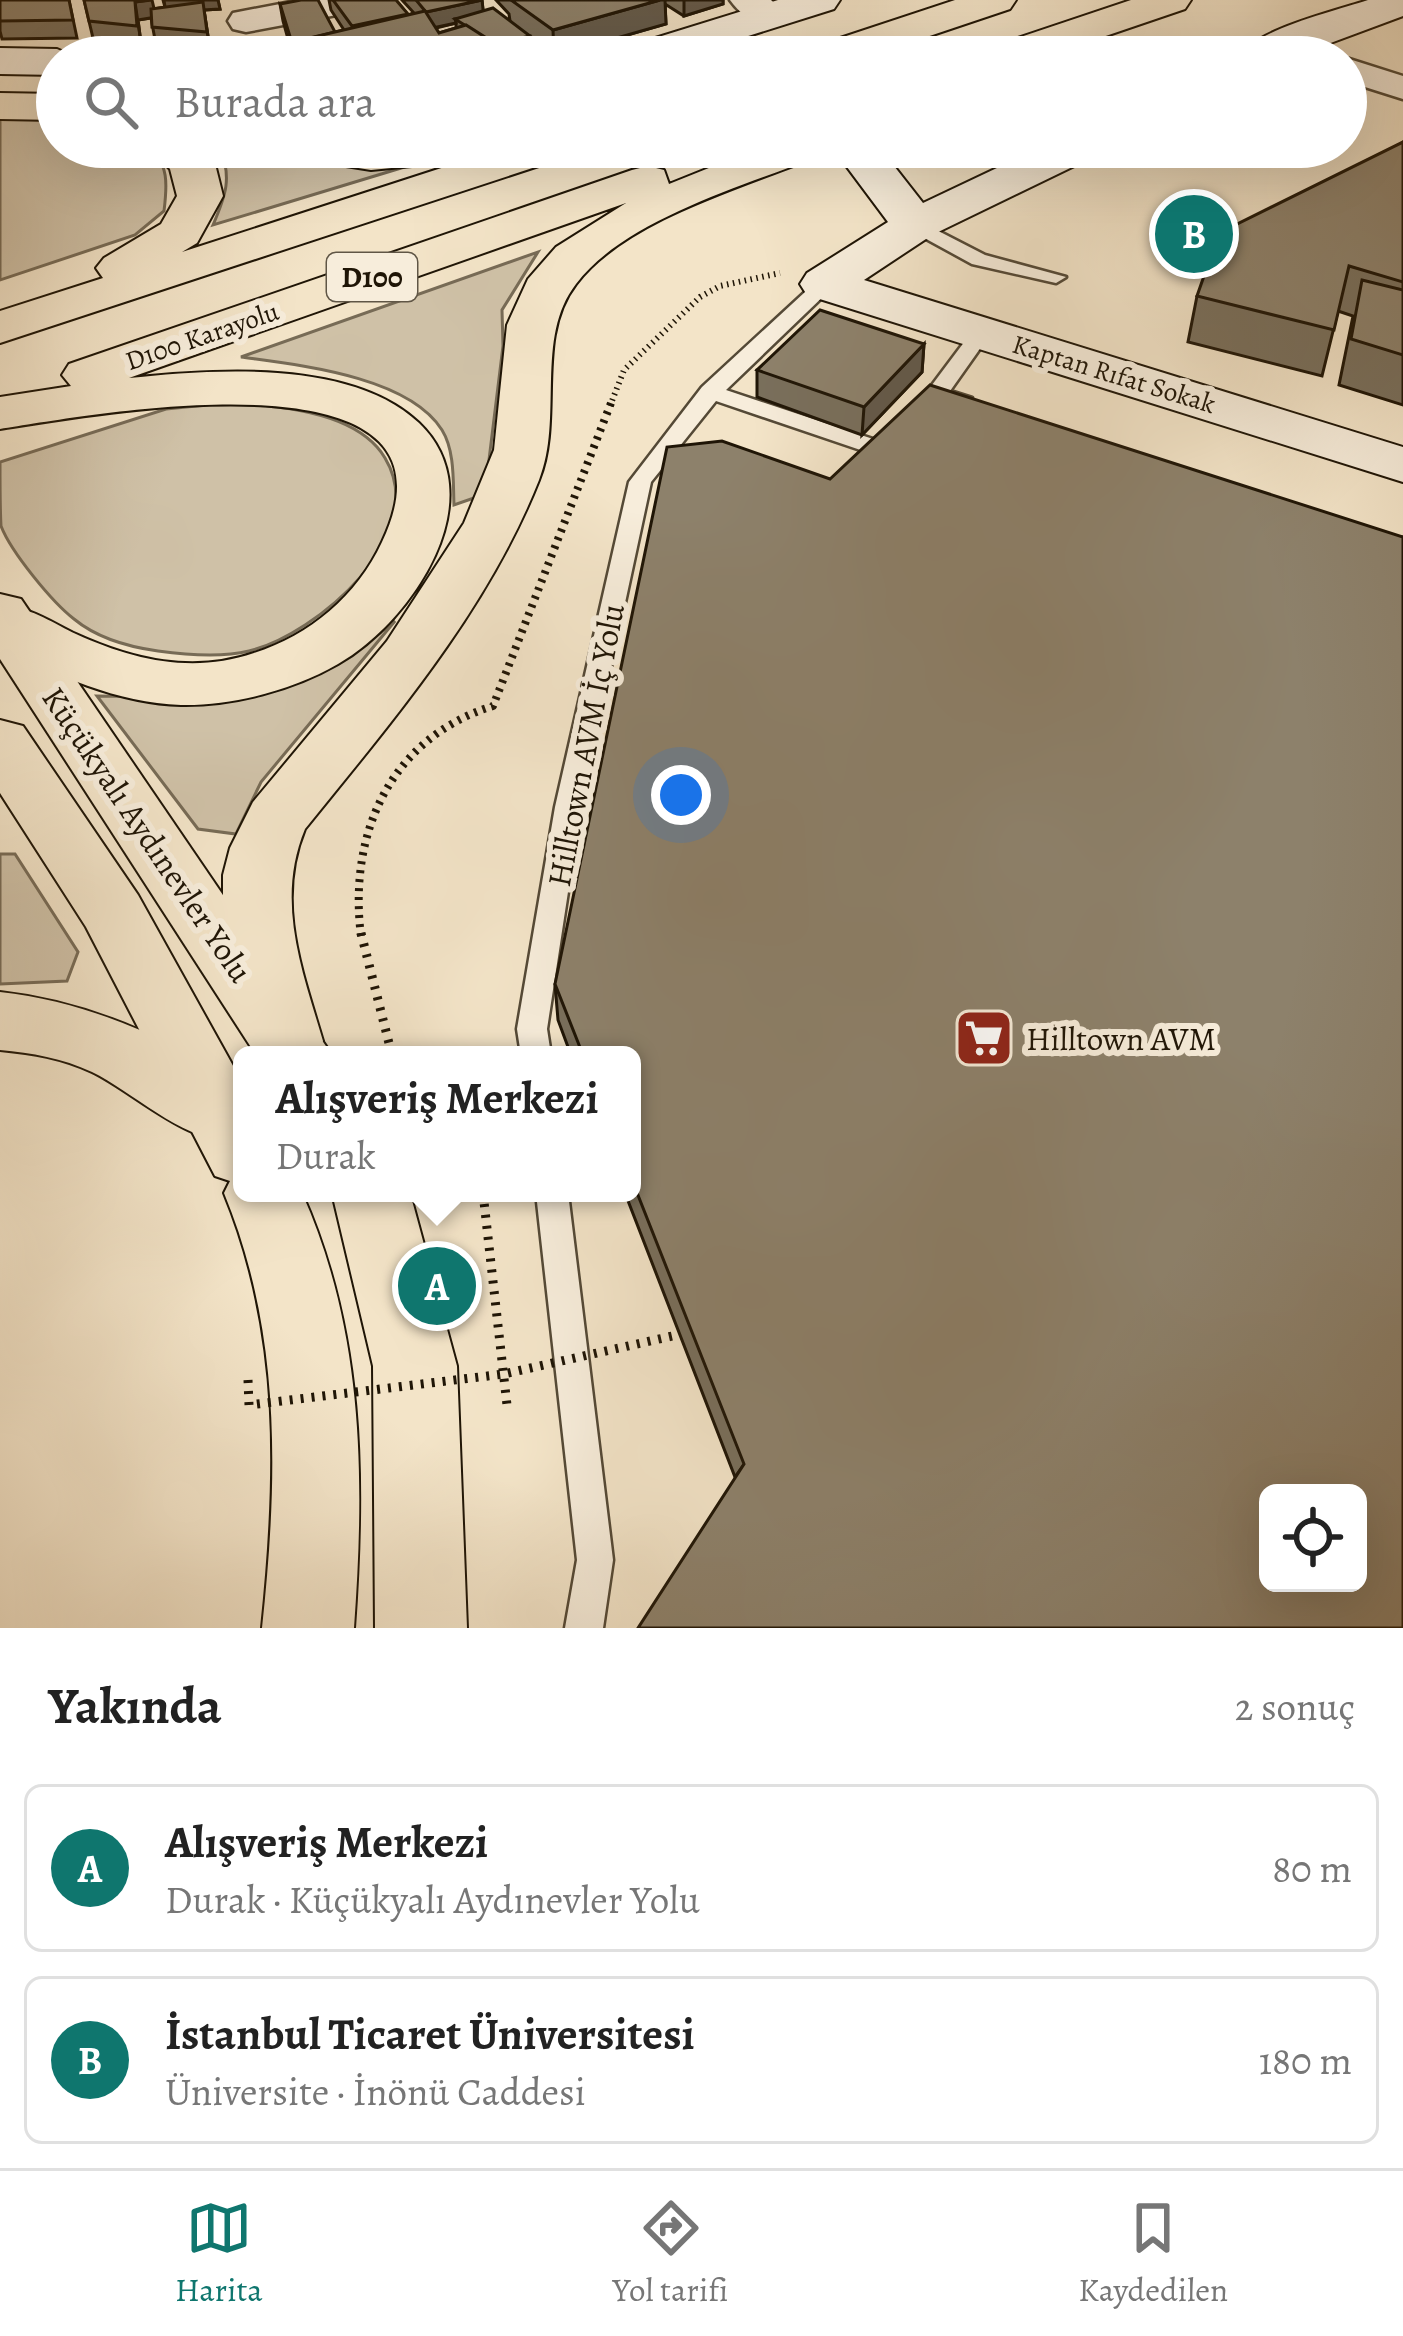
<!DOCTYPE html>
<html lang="tr">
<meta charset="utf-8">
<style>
body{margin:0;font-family:Alegreya,serif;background:#f6f6f6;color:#222}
.controls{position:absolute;right:36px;bottom:36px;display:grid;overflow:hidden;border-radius:18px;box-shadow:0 12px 48px #0002}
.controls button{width:108px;height:108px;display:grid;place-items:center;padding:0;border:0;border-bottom:3px solid #e0e0e0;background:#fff;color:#222;font:60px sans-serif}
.you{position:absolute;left:681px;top:795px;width:42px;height:42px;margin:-30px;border:9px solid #fff;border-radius:50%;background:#1a73e8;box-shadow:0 0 0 18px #1a73e833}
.badge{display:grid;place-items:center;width:78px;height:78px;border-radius:50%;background:#0f766e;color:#fff;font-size:39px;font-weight:700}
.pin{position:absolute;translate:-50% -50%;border:6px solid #fff;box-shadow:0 3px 12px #0006}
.popup{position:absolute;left:233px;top:1046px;width:408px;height:156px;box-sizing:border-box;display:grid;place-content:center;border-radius:18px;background:#fff;filter:drop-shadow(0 3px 9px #0005);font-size:39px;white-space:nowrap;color:#767676}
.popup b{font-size:45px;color:#222}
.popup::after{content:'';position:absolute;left:50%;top:100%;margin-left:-24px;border:24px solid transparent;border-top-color:#fff}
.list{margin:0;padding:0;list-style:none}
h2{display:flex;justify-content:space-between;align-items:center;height:156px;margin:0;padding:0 48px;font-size:51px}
h2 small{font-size:39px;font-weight:400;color:#767676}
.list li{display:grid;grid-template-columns:78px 1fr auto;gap:36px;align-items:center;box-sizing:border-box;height:168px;margin:0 24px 24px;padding:0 24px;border:3px solid #e0e0e0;border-radius:18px}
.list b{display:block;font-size:45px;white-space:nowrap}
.list p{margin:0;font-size:39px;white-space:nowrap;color:#767676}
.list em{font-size:39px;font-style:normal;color:#767676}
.icon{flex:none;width:66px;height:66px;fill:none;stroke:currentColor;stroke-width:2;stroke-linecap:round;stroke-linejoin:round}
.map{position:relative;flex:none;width:1403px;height:1628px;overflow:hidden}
.search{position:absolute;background:#fff;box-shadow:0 12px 48px #0002;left:36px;right:36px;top:36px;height:132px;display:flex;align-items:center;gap:30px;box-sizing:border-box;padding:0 42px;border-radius:66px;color:#767676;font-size:45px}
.sheet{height:540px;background:#fff}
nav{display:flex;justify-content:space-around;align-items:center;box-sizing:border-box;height:168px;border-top:3px solid #e0e0e0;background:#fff;font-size:33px;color:#767676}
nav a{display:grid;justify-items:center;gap:6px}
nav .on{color:#0f766e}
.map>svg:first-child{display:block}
</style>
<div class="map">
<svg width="1403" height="1628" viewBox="0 0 1403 1628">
<rect width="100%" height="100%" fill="#f3e4c8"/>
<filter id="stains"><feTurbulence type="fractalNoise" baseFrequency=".00167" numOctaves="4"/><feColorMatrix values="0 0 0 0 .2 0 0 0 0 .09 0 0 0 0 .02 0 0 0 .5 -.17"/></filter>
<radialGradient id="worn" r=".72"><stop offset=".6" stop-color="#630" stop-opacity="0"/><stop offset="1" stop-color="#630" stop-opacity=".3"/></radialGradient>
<g fill="#cfc1a7" stroke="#776b56" stroke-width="3">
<path d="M0,119L57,120V147H146C170,161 167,187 164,211L135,235L0,280Z"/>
<path d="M220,147H276L332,164L411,165L213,225C226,195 232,178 220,147Z"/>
<path d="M538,252L502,310L503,346L488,468L474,498L454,505C453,482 455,451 442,430C408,376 298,365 241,357Z"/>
<path d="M217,404C266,404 356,409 385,458C432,536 317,634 249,651C220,658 187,655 158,651C129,647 97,638 74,619C52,602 11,552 1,526C0,509 0,480 0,462L166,409Z"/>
<polygon points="395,621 261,782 236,834 198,829 97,696 197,697 368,642"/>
<polygon points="0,854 15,854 78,952 67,981 0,984"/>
</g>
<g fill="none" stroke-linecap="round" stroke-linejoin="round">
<g stroke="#544936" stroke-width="5">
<g id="lane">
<polygon points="915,219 985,255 1066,277 1056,283 972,264 908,229 908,221"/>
<polygon points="825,278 835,284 832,288 726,390 900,448 903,453 892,460 884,458 716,401 651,482 581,807 547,1029 551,1055 521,1055 517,1029 555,807 629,482 702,387 818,280"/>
<polygon points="981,327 991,333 950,391 972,398 972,408 964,410 929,399 929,389 974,329"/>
<polygon points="536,1193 568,1193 613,1560 603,1628 565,1628 577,1560"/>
</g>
</g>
<g stroke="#544936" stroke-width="5">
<g id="street">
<polygon points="301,0 376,0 370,7 358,11 246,32 233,29 228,21 233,13"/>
<path d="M730,0H771L788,16L783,24C761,29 743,18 730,0Z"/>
<polygon points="1346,58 1403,76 1403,99 1346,81"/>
</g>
</g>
<g stroke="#1f1506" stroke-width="4">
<g id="secondary">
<polygon points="778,0 840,0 834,9 682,57 617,57 623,48"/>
<path d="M1368,0H1403V16L1293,57H1238C1257,29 1335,11 1368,0Z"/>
<polygon points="0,48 57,49 75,57 57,57 57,75 0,74"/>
<polygon points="839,147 885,147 887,157 923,203 1041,147 1100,147 1093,157 932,235 864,280 1403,447 1403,482 807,295 800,284 807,273 888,222 841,159"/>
</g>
</g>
<g stroke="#1f1506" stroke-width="4">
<g id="primary">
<polygon points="0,594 21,599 332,1055 256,1055 0,659"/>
<path d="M0,720L23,726L138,895L242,1082V1193H302C364,1332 365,1478 354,1628H262C278,1479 282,1333 224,1193L230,1181L215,1176L86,927L0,793Z"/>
<polygon points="332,1193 410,1193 457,1366 467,1628 375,1628 373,1366"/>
</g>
</g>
<g stroke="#1f1506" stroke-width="4">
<g id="highway">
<polygon points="955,0 1016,0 1010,9 867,57 804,57 810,48"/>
<polygon points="1131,0 1191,0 1185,9 1044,57 982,57 988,48"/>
<polygon points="0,93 57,94 57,120 0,119"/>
<polygon points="149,147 199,147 215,164 223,196 197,243 182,252 463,161 371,170 289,157 282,147 486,147 480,155 505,147 573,147 566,157 0,343 0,311 103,278 96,268 104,258 161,224 177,196 170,169"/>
<path d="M761,147H824L817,157C744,186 624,220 576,284C534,338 564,419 539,480C487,611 393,720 305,829C275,901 302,970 323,1041L315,1055H257L223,930V875L230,848L253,802L387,641L464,523L494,450L507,325L528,279L556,247L626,203L129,378C214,369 352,359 419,423C496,497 412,622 338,664C293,690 233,706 181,705C117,703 56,675 0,647V608C25,603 54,624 76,634C133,660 193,674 254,653C310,635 357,596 382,542C478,341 86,416 0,429V397L71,386L62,375L69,364L632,170L648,166L664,170L669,184Z"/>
<path d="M0,992C89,1002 168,1037 242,1087V1137C195,1153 136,1093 92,1072C62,1058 32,1053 0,1050Z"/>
</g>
</g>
<polyline stroke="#1f1506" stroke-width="6" stroke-dasharray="1.5 4.5" stroke-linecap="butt" points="610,406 624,370 700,297 720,286 780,273"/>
<path stroke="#1f1506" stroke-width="8" stroke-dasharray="3 6" stroke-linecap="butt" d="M361,936C348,834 390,738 493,706L611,403"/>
<g stroke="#1f1506" stroke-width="9" stroke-dasharray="3 8" stroke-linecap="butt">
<polyline points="361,933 392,1055"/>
<polyline points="483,1193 507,1405"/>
</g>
<use href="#lane" fill="#f7eddb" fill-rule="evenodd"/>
<use href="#street" fill="#f7eddb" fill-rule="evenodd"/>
<use href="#secondary" fill="#f7eddb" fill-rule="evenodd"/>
<use href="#primary" fill="#f3e4c8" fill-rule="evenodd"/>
<use href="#highway" fill="#f3e4c8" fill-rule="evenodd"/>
<polyline stroke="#1f1506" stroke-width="9" stroke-dasharray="3 8" stroke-linecap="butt" points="248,1380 249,1405 504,1374 690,1332"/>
</g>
<g fill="#796f5c" stroke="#1f1506" stroke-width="3" fill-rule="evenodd">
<polygon points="0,0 69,0 77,38 2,39 0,31"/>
<polygon points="84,0 154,9 165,7 163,0 218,0 220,9 204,10 210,49 156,45 151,18 138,20 141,43 93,38"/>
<path d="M329,0H396L408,15L414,13L402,0H482L483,11L510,21L509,14L496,0H723V4L684,16L665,4L666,24L554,56L530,38L531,53L515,57H293L283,21L280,4L335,32L344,30L331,10ZM456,23V28L439,33L436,28Z"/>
<polygon points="1403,142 1403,405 1339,385 1353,316 1338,311 1322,376 1188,342 1197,296"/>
<polygon points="924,344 922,372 862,435 757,397 757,370"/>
<polygon points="830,479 1403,537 735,1477 625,1193 632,1193 632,1055 571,1055 558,1020 555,984"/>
</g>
<g fill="#635a4b" stroke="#1f1506" stroke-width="3">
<polygon points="152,0 156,17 138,20 141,43 135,2"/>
<polygon points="164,0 218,0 220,9 204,10 210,49 204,10 166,14"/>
<polygon points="482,0 484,18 455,19 456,23 428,29 426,12"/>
<polygon points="660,0 665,0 666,24 554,56 553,30"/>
<polygon points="684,0 723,0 723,4 684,16"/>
<polygon points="530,36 531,53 515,57 464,57 490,44"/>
<polygon points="924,344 922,372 862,435 864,407"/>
</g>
<g fill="#8d816b" stroke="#1f1506" stroke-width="3" fill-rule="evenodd">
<polygon points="0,0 69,0 73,20 0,21"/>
<polygon points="84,0 149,0 135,2 137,26 89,21"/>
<polygon points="301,0 318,0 335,32 292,43 280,4"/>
<polygon points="333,0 396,0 408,14 352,26"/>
<polygon points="416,0 482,0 426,12"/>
<polygon points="511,0 660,0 553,30"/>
<polygon points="203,2 207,32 152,27 151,9"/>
<polygon points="493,8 530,36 495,44 455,19"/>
<polygon points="425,11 439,33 466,25 499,46 464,57 321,57 294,48 292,42"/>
<polygon points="1403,142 1403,282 1349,266 1334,330 1197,296 1219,233"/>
<polygon points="1362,280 1403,290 1403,355 1351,339"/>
<polygon points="820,310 924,344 864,407 757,370"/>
<path d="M930,385L1403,537V1628H638L744,1464L632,1180V1055H583L555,984L667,447L722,441L830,479ZM1268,1493H1358V1583H1268Z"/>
</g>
<defs>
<g id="supermarket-square" transform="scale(3)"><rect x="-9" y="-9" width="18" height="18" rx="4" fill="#8f2418" stroke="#f7eddb"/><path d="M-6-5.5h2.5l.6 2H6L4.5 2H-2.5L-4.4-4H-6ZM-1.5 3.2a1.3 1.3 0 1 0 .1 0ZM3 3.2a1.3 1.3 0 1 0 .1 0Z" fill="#fff"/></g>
</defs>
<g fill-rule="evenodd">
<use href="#supermarket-square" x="984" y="1038"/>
</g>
<g text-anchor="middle" stroke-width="12" stroke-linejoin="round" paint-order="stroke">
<g font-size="27" fill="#1f1506" stroke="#f7eddb">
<text transform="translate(202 336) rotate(-19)" y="9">D100 Karayolu</text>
<text transform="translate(1114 374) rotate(17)" y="9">Kaptan Rıfat Sokak</text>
</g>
<rect fill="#f7eddb" stroke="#605646" stroke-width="3" x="327" y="253" width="90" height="48" rx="9"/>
<g font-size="30" font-weight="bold" fill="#1f1506">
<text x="372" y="287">D100</text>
</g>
<g font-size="33" fill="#1f1506" stroke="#f7eddb">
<text transform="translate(585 745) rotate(-79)" y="12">Hilltown AVM İç Yolu</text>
<text transform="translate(148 834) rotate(56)" y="12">Küçükyalı Aydınevler Yolu</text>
</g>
<g font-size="33" fill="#1f1506" stroke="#f7eddb" text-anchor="start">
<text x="1026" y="1050">Hilltown AVM</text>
</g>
</g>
<rect width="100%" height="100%" filter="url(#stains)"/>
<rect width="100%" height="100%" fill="url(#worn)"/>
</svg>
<div class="controls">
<button><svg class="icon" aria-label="locate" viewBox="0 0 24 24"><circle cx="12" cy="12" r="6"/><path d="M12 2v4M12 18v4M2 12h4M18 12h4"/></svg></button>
</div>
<div class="you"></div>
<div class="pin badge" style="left:437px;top:1286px">A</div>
<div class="popup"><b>Alışveriş Merkezi</b>Durak</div>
<div class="pin badge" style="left:1194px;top:234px">B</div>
<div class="search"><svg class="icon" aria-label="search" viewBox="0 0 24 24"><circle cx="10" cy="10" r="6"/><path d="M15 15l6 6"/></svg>Burada ara</div>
</div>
<section class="sheet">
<h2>Yakında<small>2 sonuç</small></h2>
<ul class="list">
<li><span class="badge">A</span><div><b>Alışveriş Merkezi</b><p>Durak · Küçükyalı Aydınevler Yolu</p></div><em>80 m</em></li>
<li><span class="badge">B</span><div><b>İstanbul Ticaret Üniversitesi</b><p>Üniversite · İnönü Caddesi</p></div><em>180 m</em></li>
</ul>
</section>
<nav>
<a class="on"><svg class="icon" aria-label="map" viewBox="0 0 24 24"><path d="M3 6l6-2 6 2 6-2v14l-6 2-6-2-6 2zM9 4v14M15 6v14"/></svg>Harita</a>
<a><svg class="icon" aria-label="directions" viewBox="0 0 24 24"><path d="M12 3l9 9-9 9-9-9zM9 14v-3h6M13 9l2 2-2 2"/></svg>Yol tarifi</a>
<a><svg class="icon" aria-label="saved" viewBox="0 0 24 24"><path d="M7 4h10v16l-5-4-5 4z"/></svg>Kaydedilen</a>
</nav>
